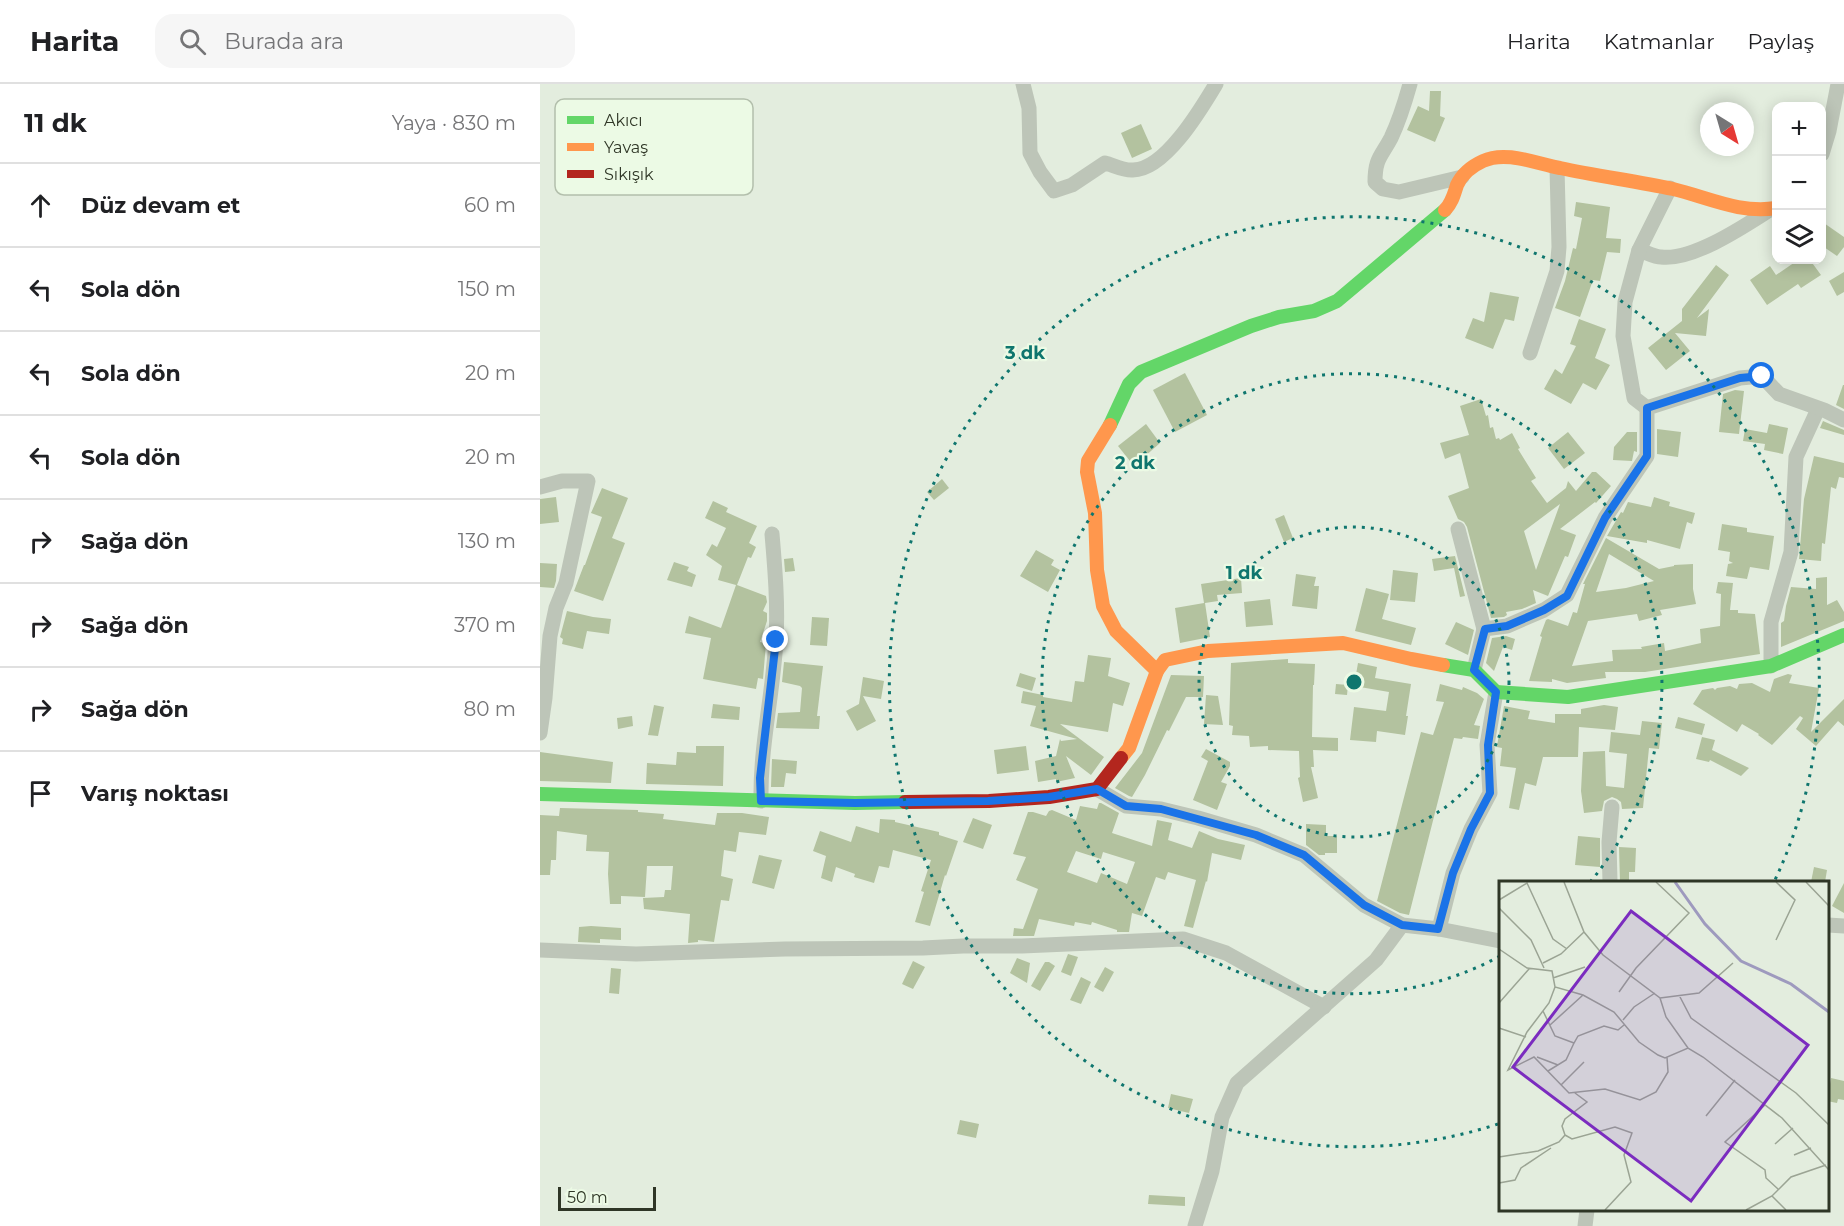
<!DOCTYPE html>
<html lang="tr">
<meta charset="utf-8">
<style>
body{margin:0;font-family:Montserrat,sans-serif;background:#f6f6f6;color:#202124}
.controls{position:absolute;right:18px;top:18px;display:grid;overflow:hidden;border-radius:12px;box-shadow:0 3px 15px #0003}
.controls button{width:54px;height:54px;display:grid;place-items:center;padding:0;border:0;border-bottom:2px solid #e0e0e0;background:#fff;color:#202124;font:30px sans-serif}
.compass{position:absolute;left:1160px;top:18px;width:54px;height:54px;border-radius:50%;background:#fff;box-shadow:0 3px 15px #0003;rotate:143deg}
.scale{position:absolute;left:18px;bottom:15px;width:98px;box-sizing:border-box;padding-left:6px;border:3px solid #2f3626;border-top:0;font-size:16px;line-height:21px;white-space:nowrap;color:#2f3626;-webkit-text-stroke:4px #ecfae5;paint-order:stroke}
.stop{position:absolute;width:18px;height:18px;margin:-14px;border:4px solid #1a73e8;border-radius:50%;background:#fff}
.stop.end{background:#1a73e8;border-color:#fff;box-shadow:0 2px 6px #0008}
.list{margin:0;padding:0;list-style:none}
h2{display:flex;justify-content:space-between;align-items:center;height:78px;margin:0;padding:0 24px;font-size:26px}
h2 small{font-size:20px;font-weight:400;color:#757577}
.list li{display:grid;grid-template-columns:39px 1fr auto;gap:18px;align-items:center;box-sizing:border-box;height:84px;padding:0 24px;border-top:2px solid #e0e0e0}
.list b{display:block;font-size:22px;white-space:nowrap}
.list em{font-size:20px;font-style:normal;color:#757577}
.icon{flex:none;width:33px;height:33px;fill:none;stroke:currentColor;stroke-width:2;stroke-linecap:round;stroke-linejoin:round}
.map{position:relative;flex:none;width:1304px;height:1142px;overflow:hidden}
header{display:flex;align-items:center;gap:36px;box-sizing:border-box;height:84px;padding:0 30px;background:#fff;border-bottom:2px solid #e0e0e0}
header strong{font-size:28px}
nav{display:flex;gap:33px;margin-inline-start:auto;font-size:21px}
.search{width:420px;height:54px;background:#f6f6f6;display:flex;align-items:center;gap:15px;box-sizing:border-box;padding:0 21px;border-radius:18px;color:#757577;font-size:22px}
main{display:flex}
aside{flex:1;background:#fff}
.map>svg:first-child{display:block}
</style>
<header>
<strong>Harita</strong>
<div class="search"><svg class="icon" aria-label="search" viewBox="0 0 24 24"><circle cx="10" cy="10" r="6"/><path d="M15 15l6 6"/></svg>Burada ara</div>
<nav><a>Harita</a><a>Katmanlar</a><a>Paylaş</a></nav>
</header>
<main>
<aside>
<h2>11 dk<small>Yaya · 830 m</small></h2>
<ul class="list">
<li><svg class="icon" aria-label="ahead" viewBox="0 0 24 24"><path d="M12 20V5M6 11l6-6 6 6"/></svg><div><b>Düz devam et</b></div><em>60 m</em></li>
<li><svg class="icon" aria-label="left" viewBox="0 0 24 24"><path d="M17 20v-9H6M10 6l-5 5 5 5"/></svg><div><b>Sola dön</b></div><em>150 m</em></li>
<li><svg class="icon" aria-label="left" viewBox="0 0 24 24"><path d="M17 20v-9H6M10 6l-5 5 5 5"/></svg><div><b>Sola dön</b></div><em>20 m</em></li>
<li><svg class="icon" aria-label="left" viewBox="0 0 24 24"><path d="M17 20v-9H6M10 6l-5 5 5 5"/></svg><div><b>Sola dön</b></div><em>20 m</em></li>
<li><svg class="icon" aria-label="right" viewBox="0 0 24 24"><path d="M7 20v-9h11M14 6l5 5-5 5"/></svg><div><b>Sağa dön</b></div><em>130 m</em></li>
<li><svg class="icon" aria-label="right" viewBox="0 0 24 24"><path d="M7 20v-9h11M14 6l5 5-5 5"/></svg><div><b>Sağa dön</b></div><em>370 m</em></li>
<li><svg class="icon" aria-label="right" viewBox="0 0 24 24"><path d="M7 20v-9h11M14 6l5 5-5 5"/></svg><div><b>Sağa dön</b></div><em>80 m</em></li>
<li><svg class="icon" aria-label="arrive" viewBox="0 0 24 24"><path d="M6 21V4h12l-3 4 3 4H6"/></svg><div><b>Varış noktası</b></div></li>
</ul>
</aside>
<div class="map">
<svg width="1304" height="1142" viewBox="0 0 1304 1142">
<rect width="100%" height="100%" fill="#e3edde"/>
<g fill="#b3c29f" fill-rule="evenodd">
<polygon points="890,7 901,7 900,32 905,34 895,58 867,46 878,22 889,27"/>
<polygon points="601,40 612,65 592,74 581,49"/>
<polygon points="1036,118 1070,123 1066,154 1081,155 1080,169 1067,168 1060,197 1053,196 1040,233 1015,224 1025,197 1033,164 1036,165 1042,134 1034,132"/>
<polygon points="1281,137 1304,153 1304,163 1297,172 1281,161"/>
<polygon points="1258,176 1270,176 1281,191 1261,204 1258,200 1227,221 1210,196 1230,182 1236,191"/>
<polygon points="1176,181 1189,191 1157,234 1169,225 1166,252 1135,249 1150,267 1126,286 1108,264 1142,237 1142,225"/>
<polygon points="1304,188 1304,208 1297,212 1289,197"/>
<polygon points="950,208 979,213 974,237 965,235 953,265 925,254 933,234 944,238"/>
<polygon points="1039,235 1066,245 1055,274 1070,281 1056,306 1043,299 1031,320 1004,305 1015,285 1022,290 1036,262 1030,260"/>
<polygon points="645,289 667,331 635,348 613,306"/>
<polygon points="1303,301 1304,301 1304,325 1296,321"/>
<polygon points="1195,306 1204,307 1199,350 1179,348 1183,310"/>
<path d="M941,315L946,332L948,331L950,344L953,343L956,355L959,354L960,356L972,349L980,364L978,365L996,394L991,397L1007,419L1026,404L1028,397L1036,407L1052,388H1056L1071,402L1056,419L1055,418L1020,445L1036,451L1028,473L1025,472L1008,512L993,506L996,519L982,525L966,528L967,531L964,533L951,534L927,443L924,438L918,435L908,412L929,404L920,369L905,375L900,359L929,351L920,322ZM1020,420L996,486L984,447Z"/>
<polygon points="1283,337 1304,346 1304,351 1280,344"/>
<polygon points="606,340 620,359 594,382 578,362"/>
<polygon points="1229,340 1248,344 1243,370 1224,366 1225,360 1203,357 1205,345 1227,349"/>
<polygon points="1117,345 1141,348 1138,373 1117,370"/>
<polygon points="1028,348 1045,369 1024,385 1008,364"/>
<polygon points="1087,348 1097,348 1097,368 1094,367 1092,377 1073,376 1074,363"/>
<polygon points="1274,372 1304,379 1304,394 1299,393 1296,405 1291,403 1285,460 1282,459 1281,477 1259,475 1264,415"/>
<polygon points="402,395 409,404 394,416 387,408"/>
<polygon points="62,404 88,414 72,454 85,459 63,517 34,507 44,481 45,481 62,433 51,429"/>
<polygon points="16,413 19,438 0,440 0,415"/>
<polygon points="1114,413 1130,418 1129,422 1155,429 1152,440 1147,438 1140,465 1107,456 1107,459 1067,452 1081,428 1083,429 1088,418 1111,423"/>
<polygon points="173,417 188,424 186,428 217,442 209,459 216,463 211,474 208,473 197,501 226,512 227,518 223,527 227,529 227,537 220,558 226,559 223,595 218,594 216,605 163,595 171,554 145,549 149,532 181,544 196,501 178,496 182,482 166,471 172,460 177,463 186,444 165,434"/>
<polygon points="744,431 753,454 744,458 735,435"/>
<polygon points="1182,440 1207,444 1207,448 1234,452 1229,486 1210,483 1207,495 1186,492 1188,480 1193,479 1189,477 1190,468 1178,466"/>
<path d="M1066,454L1119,485L1134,482V481L1153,480V505L1156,520L1120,526L1122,531L1099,537L1097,530L1048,537L1032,582L1073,577L1072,566L1102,565L1101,563L1124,559L1125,567L1161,559L1160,545L1180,542L1181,510L1176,509L1178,498L1193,499L1190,526H1198V529L1215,530L1220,570L1105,588H1065L1066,594L1027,599L1012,595V598L989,597L1002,553L1000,552L1006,536L1008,535L1028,542L1033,528L1037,529L1045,500H1043ZM1069,470L1114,497L1086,504L1056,508Z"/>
<polygon points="496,466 514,476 511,481 520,486 508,508 480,492"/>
<polygon points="915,472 925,512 920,513 914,484 894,487 892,475"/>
<polygon points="253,474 255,487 245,488 244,475"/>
<polygon points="134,478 149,483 147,487 156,491 152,503 127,496"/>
<polygon points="0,479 17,480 16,497 14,504 0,503"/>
<polygon points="853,486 878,489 875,518 850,516"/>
<polygon points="756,490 776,493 774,502 779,502 777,525 752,522"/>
<polygon points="1287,493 1287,521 1297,516 1304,528 1304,537 1241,563 1241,539 1244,537 1246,522 1251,503 1276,505 1276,494"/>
<polygon points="701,494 702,509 677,511 678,517 665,519 670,553 640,559 635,524 664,519 661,500"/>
<polygon points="826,504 849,510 842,535 876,544 871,561 815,547"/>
<polygon points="730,515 733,541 706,543 704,518"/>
<polygon points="27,527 53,533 71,535 69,550 47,547 43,565 22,560 23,555 20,553"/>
<polygon points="272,533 289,534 287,562 270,561"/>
<polygon points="916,538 934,546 928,571 905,560"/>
<polygon points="966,552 975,555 972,566 963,563 954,587 946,579 952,554"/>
<polygon points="548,571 571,574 568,592 590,599 583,622 573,619 568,648 520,640 564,673 551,691 526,672 535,694 516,698 516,695 498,698 495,677 516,672 520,655 521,657 537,655 490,642 496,622 481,619 483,607 503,611 503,613 532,618 535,597 544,598"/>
<polygon points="748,575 748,579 775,580 774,601 773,601 772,653 798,654 798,667 773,666 774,683 771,683 778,714 763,718 758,694 760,693 759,667 728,666 728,662 710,663 709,652 692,651 693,642 689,641 691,579"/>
<polygon points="244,578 283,582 277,632 280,632 279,645 236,644 238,629 260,628 262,604 260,602 242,598"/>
<polygon points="818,579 837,583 835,594 871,600 866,632 868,632 865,651 837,647 836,658 810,656 814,623 846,627 849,608 814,602"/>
<polygon points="480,589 496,594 492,607 476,602"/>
<polygon points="1248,590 1252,591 1249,599 1279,604 1271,648 1304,615 1304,642 1298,637 1276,662 1256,645 1263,634 1260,632 1232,661 1218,651 1219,650 1202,640 1197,648 1153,620 1162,606 1173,604 1175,606 1177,604 1190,602 1197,605 1199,600 1212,599 1230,608 1234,595"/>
<polygon points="631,591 664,592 663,613 646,613 629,647 627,646 605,691 592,713 589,712 575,704 602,669"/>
<polygon points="323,593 344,597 341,615 323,612 336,637 317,647 306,627 319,620"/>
<polygon points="796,600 808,601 807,611 795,610"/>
<polygon points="900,600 922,606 923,603 937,609 944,615 934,641 940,642 938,655 923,653 922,655 914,654 869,831 860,829 837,817 881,648 893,651 904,618 896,617"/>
<polygon points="666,611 678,612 683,641 664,640"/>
<polygon points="173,620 200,623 199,636 171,634"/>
<polygon points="114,621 124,623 118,652 108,651"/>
<polygon points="1064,621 1078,623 1075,646 1039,643 1038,673 1003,673 996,702 985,699 979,726 969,724 976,684 960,682 962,664 957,663 957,662 964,622 990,627 988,635 1015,639 1015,630 1041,630 1041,625"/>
<polygon points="92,632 93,642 78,645 77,634"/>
<polygon points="1138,633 1165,640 1162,651 1135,644"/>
<polygon points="1102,637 1122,639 1119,665 1109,664 1103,724 1082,725 1081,718 1077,715 1072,713 1064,717 1062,727 1044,729 1041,707 1043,668 1065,667 1066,702 1084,704 1087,670 1069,668 1071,648 1100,651"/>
<polygon points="1162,653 1175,656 1172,666 1209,684 1201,692 1170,676 1169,678 1156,675"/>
<polygon points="156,662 184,662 183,702 106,700 107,679 136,681 137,668 156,669"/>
<polygon points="486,662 489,686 457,690 454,666"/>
<polygon points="666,665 690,678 690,682 681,698 687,700 677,726 653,716 668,677 661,673"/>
<polygon points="0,668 73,678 71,699 0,697"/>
<polygon points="232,675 257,677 256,690 246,689 244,703 231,703"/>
<path d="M559,719H561L579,729L572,749L612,762L617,736L632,739L628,756L652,764L659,747L678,755L705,761L701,776L672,769L667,798L666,797L653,844L644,842L656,796L628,788L625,796L616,793L602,832L592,829L589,848H577V846L552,838L551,841L535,838L534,842L499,835L494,852H473L474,844L483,845L498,805L476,796L486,773L473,770L488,728H493L506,732L509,727L512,726L536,736L540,722L557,725ZM536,767L561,775L563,768L595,778L587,800L561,789L557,799L527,788Z"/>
<polygon points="20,724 98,726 98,728 124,730 123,735 175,741 177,729 202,729 229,733 226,751 199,748 196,768 184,766 181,792 193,795 189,817 181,816 174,858 158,856 158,858 148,859 150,830 104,825 103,814 124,813 125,806 131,806 133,782 107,782 105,813 81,812 81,820 70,820 68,790 69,768 46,767 47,751 17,747 16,776 11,776 10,791 0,791 0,731 19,732"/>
<polygon points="433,734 452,741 443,765 423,758"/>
<polygon points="340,735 355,736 355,738 399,748 399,751 418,757 406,792 405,791 390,842 375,838 384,808 381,807 391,776 353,766 349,784 339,782 334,799 314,793 315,790 296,783 292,798 281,794 286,772 273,767 280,747 311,758 316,742 339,749"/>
<polygon points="766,740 786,741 786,752 797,752 797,769 785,769 785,771 779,771 766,761"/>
<polygon points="1038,752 1060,754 1060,783 1035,781"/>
<polygon points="1079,763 1096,764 1095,788 1089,788 1089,798 1080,798"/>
<polygon points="219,771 242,776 234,805 212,799"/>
<polygon points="1274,783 1287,786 1285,798 1271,798"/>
<polygon points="1304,799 1304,829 1292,822"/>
<polygon points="51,842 81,844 81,856 60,855 60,859 38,858 39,843"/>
<polygon points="528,870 538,873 531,892 521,888"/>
<polygon points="477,874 490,879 487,899 470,889"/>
<polygon points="373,877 385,883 373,905 362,900"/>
<polygon points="505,878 509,878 515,882 500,907 491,902"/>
<polygon points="565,883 574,888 563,908 554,903"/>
<polygon points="71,884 81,885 79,910 69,909"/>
<polygon points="541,893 551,898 541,920 530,916"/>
<polygon points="1291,994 1304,997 1304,1016 1298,1015 1297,1019 1287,1017"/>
<polygon points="631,1010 653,1015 649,1029 628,1024"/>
<polygon points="420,1036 439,1040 436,1054 417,1050"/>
<polygon points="609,1111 645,1113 645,1122 608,1120"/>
</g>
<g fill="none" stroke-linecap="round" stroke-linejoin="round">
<g stroke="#bdc5b8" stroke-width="15">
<path d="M483,0L489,24L490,69L500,88L514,107L532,101L565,79C573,81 584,87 593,86C625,86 661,25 676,0"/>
<path d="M870,0C865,18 859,37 851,54C841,73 835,74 835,98L843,105L859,108L922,93"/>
<polyline points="1282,70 1289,47 1298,0"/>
<path d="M1099,166C1106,168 1114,173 1121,173C1152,177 1203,143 1228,127"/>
<polyline points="990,269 1017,187 1019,163 1017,84"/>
<polyline points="1107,324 1094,314 1083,252 1085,218 1099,166 1130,104"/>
<polyline points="0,403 22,397 48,397 26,499 16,524 10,552 5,614 0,649"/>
<polyline points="918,445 944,545"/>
<polyline points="1231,582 1231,538 1251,468 1256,373 1278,325"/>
<polyline points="934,586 944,545 967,542 1004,526 1027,511 1065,434 1107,372 1107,324 1200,294 1222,292 1239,310 1284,326 1304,336"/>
<polyline points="557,705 586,722 621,725 658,734 716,751 764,771 824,821 862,841 899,845 960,857"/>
<path d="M221,717C220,663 233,610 236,556C238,521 235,485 232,450"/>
<polyline points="1070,798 1069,758 1072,723"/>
<polyline points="1288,841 1304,842"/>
<polyline points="899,845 913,789 931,745 950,709 947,661 956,608"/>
<polyline points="0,866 96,870 245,865 383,864 423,862 482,862 643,855 686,869 784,923"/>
<polyline points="655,1142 672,1087 682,1033 697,999 836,876 862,841"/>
<polyline points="1045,1142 1047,1126"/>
</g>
<g stroke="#63d668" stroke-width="14">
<polyline points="570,341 589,300 601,288 711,242 739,233 774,227 797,217 905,126"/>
<polyline points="903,581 934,586 956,608 1028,613 1231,582 1304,551"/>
<polyline points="0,710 315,719 365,718"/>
</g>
<g stroke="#ff974d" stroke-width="14">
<path d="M905,126C912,119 914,110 917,101C922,90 932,82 943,77C966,66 997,80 1020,84C1057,92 1095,97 1133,105C1167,113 1200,130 1236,124"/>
<polyline points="570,341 548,377 547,388 555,429 557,486 563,522 576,547 617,587"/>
<polyline points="581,674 589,664 617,587 625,576 668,567 803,559 871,575 903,581"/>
</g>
<polyline stroke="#b3261e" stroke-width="14" points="365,718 449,717 509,713 557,705 581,674"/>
</g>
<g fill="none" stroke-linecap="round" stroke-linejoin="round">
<polyline stroke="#1a73e8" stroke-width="8" points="236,556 220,694 221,717 315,719 448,717 509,713 557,705 586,722 621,725 716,751 764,771 824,821 862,841 898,845 913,789 931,745 950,709 948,661 956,608 934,586 945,545 967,542 1004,526 1027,512 1065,434 1107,372 1107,324 1200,294 1222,292"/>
</g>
<g fill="none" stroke="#0f766e" stroke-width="3" stroke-dasharray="3 6">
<circle cx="814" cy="598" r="155"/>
<path d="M960 872A310 310 0 1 1 1051 797"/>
<path d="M958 1040A465 465 0 1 1 1234 798"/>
</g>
<g transform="translate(959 797)">
<rect width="330" height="330" fill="#e3edde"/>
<path fill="none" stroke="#9e9abe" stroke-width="3" d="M176,1L206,43L242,80L292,103L330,131"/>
<path fill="none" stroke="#9ba494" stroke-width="1.5" d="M65,1L85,51L104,74L161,117L167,136L189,167M277,1L296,19L277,59M307,1L330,25M0,19L28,2L54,58L68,68M0,27L32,59L45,87M0,68L28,87L53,90L56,106L84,114L115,131L140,161L159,174L166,177L189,167L204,176L283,237L330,289M44,82L62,73L85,51M54,97L86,86M56,106L50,122L28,151L9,189L35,176L70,212L106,208L141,219L157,211L169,191L168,176M120,111L137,87L190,32L157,1M180,114L192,137L297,212L330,244M161,117L200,112L234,82M0,122L30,88M44,130L56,155L75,162L79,155L105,145L119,149L125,144M124,139L135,126L156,112M51,144L84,114M0,147L27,156M38,176L59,184M49,190L67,179L75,162M62,204L85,181M266,224L226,261L266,289L267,297L279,308M207,235L236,199M66,254L73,258L116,246L133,252L125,274L132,301L106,329M276,263L294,247M295,274L312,267M0,276L39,270L60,261L66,254L63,245L66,238L88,221L76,212M0,302L16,299L22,287L52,267M273,315L287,329M247,329L273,315L292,296L327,284"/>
<path fill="#7b2cbf" fill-opacity="0.15" stroke="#7b2cbf" stroke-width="3" d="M132,30L309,164L192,320L14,186Z"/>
<rect width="330" height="330" fill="none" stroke="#2f3626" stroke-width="3"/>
</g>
<rect x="15" y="15" width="198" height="96" rx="9" fill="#ecfae5" stroke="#b3bfac" stroke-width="1.5"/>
<rect x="27" y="32" width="27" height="8" fill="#63d668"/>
<rect x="27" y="59" width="27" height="8" fill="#ff974d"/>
<rect x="27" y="86" width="27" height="8" fill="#b3261e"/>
<g font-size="16" fill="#2f3626">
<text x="64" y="42">Akıcı</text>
<text x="64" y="69">Yavaş</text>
<text x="64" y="96">Sıkışık</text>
</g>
<circle cx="814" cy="598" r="9" fill="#0f766e" stroke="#ecfae5" stroke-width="3"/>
<g font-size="18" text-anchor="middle" font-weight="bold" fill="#0f766e" stroke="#ecfae5" stroke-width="4.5" stroke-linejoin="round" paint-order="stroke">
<text x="485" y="275">3 dk</text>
<text x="595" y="385">2 dk</text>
<text x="704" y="495">1 dk</text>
</g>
</svg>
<div class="controls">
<button>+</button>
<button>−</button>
<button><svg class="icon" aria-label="layers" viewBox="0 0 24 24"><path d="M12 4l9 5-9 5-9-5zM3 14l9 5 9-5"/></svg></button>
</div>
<svg class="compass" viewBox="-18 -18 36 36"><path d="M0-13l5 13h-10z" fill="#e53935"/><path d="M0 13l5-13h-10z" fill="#757577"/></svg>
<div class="scale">50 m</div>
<div class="stop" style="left:1222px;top:292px"></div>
<div class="stop end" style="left:236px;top:556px"></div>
</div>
</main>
